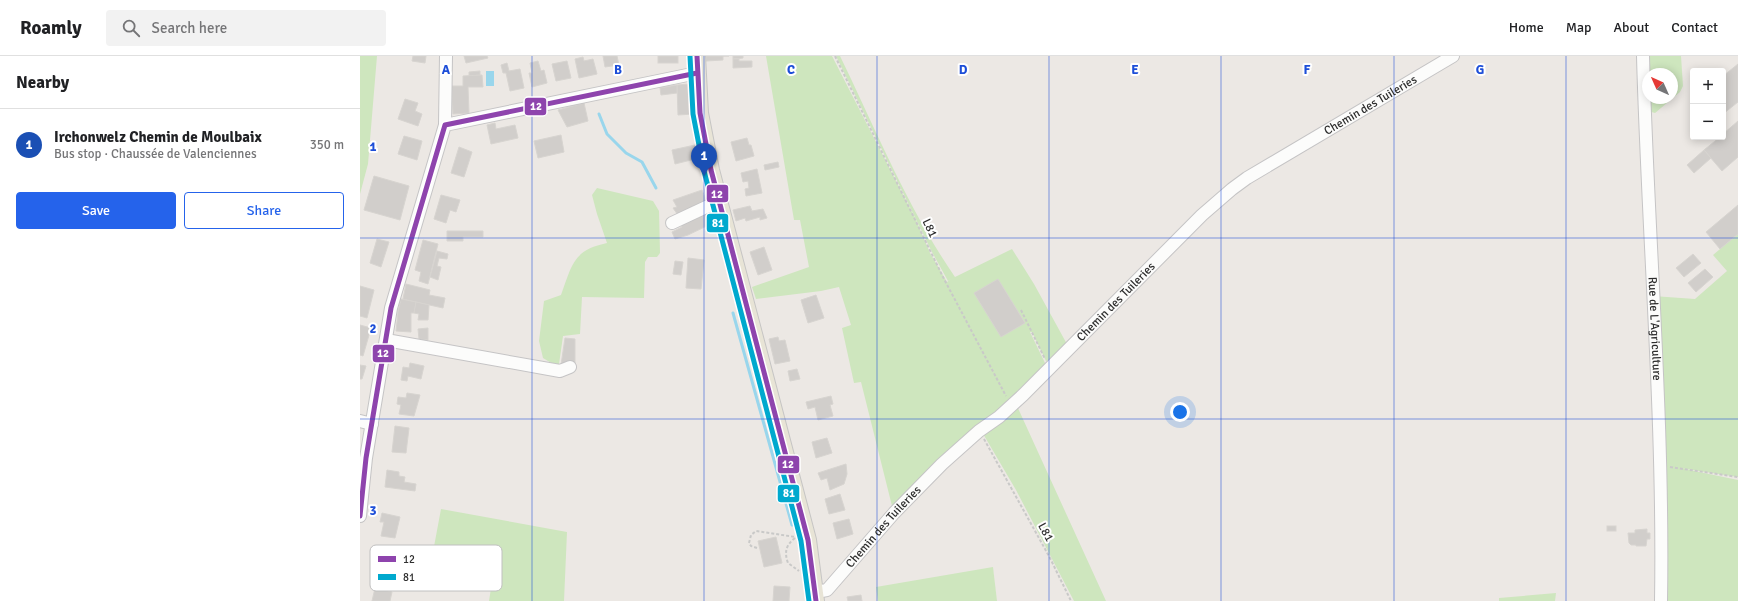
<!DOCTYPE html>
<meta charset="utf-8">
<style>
body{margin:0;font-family:Signika,sans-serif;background:#f2f2f2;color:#202124}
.controls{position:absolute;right:12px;top:12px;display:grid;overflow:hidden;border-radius:4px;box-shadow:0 2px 10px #0003}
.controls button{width:36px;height:36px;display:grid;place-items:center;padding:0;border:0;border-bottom:1px solid #e0e0e0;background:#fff;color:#202124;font:20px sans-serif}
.compass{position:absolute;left:1282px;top:12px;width:36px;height:36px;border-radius:50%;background:#fff;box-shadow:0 2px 10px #0003;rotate:315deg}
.you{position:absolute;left:820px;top:356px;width:14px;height:14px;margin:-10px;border:3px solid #fff;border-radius:50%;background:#1a73e8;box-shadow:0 0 0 6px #1a73e833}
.badge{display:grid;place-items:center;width:26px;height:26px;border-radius:50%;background:#2563eb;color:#fff;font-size:13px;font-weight:700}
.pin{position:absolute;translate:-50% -33px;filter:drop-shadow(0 1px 2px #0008)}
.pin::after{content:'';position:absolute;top:21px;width:14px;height:12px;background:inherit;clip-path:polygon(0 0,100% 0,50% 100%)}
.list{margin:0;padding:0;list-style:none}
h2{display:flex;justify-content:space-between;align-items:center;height:52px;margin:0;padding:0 16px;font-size:17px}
h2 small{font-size:13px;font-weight:400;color:#757577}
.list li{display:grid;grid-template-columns:26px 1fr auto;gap:12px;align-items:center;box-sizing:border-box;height:72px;padding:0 16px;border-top:1px solid #e0e0e0}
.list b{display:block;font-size:15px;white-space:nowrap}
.list p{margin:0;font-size:13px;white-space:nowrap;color:#757577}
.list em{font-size:13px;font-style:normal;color:#757577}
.actions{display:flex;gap:8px;padding:12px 16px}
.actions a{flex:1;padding:9px 0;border:1px solid #2563eb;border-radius:4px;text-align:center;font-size:14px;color:#2563eb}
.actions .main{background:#2563eb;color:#fff}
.icon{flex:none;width:22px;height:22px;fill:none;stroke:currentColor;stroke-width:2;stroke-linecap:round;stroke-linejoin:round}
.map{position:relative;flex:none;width:1378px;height:545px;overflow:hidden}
header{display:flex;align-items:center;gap:24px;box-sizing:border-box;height:56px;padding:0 20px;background:#fff;border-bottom:1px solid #e0e0e0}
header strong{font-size:19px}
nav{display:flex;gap:22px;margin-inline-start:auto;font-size:14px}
.search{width:280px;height:36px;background:#f2f2f2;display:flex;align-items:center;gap:10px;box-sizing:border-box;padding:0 14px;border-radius:4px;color:#757577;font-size:15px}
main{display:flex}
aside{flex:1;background:#fff}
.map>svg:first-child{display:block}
</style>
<header>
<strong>Roamly</strong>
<div class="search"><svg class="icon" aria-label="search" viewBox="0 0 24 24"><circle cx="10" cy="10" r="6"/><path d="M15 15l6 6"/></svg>Search here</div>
<nav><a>Home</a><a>Map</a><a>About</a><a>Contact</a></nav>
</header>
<main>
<aside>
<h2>Nearby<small></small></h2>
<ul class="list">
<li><span class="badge" style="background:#1a4fb4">1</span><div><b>Irchonwelz Chemin de Moulbaix</b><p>Bus stop · Chaussée de Valenciennes</p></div><em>350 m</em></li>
</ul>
<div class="actions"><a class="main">Save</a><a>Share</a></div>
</aside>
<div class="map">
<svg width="1378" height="545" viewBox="0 0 1378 545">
<rect width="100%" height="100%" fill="#ece8e4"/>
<g fill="#cee6be" fill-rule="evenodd">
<polygon points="0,0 17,0 8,108 0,138"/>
<path d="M406,0H472L556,164L570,197L587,226L591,223L588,225L572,196L476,0H480C516,74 548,153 595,221L652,193L674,228L708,290L692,303L686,305L672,276H670L685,307L682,314L533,454L501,326L494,327L482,272L491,269L479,231L461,235L396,243L392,231L449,211L440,164H434Z"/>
<path d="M1283,0H1321L1323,30L1320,36L1295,57L1288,55ZM1288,18H1312V42H1288Z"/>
<path d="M237,132L293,145L299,155L300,197L297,201H288L285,206L284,242L222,241L220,278L203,280L199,308H193L183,302L179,285L184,245L201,239C212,209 213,194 247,187L237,158L232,139Z"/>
<polygon points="1378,178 1378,421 1320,412 1378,424 1378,545 1305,545 1293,240 1335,243 1367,215 1353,199"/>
<polygon points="657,350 746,545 714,545 656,434 622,376"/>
<polygon points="81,453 207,476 204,545 129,545 132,526 70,512"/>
<polygon points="633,511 637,545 518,545 516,531"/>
<polygon points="1196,537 1195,545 1139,545 1139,542"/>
</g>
<rect fill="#99d6ec" x="126" y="15" width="8" height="15"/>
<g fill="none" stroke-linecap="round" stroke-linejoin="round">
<g stroke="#99d6ec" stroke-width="3">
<polyline points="239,58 247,78 266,97 282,106 296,132"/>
<polyline points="373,257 432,469"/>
</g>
</g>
<g fill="#d1cecb" stroke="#d7d4d0">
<polygon points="53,0 66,0 65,7 52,5"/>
<polygon points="104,0 127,0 128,2 106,7"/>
<polygon points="243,0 257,0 259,9 245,11"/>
<rect x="298" y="0" width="20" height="7"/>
<polygon points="346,0 369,0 363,0 363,4 346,5"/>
<polygon points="373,0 383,0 383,2 373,3"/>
<polygon points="223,1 224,5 233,3 237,18 219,22 215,3"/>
<polygon points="373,3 379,3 379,5 392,5 392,11 373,12"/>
<polygon points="178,5 181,15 184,14 187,27 172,31 169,17 172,17 170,7"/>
<polygon points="207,5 211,22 196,25 192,8"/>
<polygon points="147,7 149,15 160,13 164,32 150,35 146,17 143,17 141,9"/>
<polygon points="1378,8 1378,46 1363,58 1363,20"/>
<polygon points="120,15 120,19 109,20 109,16"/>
<polygon points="122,19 123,31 108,31 109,57 93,58 92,30 103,30 103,20"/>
<polygon points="329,28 332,31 333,58 318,59 317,29"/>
<polygon points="317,29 317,37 301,39 300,32"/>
<polygon points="45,43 58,47 55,55 62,58 58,70 38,63"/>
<polygon points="224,47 228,65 207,71 198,54"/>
<polygon points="1378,65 1378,101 1362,115 1344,94 1360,81 1363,81 1363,78"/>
<polygon points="135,67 136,73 155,69 158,82 131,88 127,69"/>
<polygon points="201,79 204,96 178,102 174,85"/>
<polygon points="44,80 62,85 57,104 38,98"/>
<polygon points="387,82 389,89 391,89 394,100 376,105 371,86"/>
<polygon points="335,89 337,99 334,100 335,103 315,108 312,94"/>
<polygon points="99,91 112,96 104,121 91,117"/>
<polygon points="1344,94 1351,102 1334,117 1327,109"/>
<polygon points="418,106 419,111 405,114 404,109"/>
<polygon points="397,113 402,137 386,140 385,133 389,132 388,125 383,126 381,117"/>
<polygon points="14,120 49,130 40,164 4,154"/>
<polygon points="342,134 347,147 318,159 313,152 317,151 313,144"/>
<polygon points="81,139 100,144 96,156 90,154 86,167 74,163"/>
<polygon points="1378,149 1378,178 1360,193 1346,176"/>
<polygon points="390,150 392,155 403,153 407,162 400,164 400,161 386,165 385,162 376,165 373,154"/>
<polygon points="349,153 355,166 328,179 315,183 312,176 322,171 320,167"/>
<polygon points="87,175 123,175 123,181 103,181 103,185 87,185"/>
<polygon points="17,183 29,186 21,211 10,207"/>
<polygon points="63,184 78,188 68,228 59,225 61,216 55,214"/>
<polygon points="404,191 412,214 398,219 390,196"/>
<polygon points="77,195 88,198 87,203 79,202 77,210 81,211 78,224 70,221"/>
<polygon points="1333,198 1341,207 1324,221 1316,212"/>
<polygon points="328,202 344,204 341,233 326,232"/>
<polygon points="315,205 323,206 321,219 313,218"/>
<polygon points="1345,213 1353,221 1336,236 1328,227"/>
<polygon points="638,223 665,267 641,281 614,237"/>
<polygon points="46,228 70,234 69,239 85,242 83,252 43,243"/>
<polygon points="0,230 14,234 7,262 0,260"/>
<polygon points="456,239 464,262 448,267 441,244"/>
<polygon points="41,243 56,246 54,257 51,257 51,276 36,275 38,256"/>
<polygon points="56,246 69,249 68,264 58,264 59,258 54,257"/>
<polygon points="0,269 11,272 3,300 0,299"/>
<polygon points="68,272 68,284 59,283 58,273"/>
<polygon points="418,281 419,285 425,284 430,305 415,308 409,283"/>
<polygon points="205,282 215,283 215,310 201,309"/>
<polygon points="50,307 64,310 61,323 48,320 47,325 41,324 43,311 49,312"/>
<polygon points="0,309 6,310 2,323 0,323"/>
<polygon points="437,313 440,323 430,325 428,315"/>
<polygon points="47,337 60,339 54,360 39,358 41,349 37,348 38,341 46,342"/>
<polygon points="471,340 473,348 470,349 473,360 458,364 455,351 448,353 446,346"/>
<polygon points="35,370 49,372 46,397 32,396"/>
<polygon points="467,382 472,397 456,402 452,386"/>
<polygon points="486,408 487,418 484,428 470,434 467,422 461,424 458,417"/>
<polygon points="27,414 39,416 39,420 45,421 44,426 56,428 55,435 25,431"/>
<polygon points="480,438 485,454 469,458 465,443"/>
<polygon points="22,457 40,461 35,482 21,480 24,466 20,466"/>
<polygon points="489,463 493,478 477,483 473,467"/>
<rect x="1247" y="470" width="9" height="5"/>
<polygon points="1287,473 1287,477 1290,477 1290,483 1287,483 1286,490 1276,490 1276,489 1271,489 1269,487 1268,477 1275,477 1275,474"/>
<polygon points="416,481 422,507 404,511 398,485"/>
<polygon points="414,530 430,531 429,545 413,545"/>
<polygon points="15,532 32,536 30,545 12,545"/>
<polygon points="501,539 502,545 488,545 487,541"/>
</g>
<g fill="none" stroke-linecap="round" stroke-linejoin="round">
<g stroke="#c5c4c5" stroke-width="14">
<g id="minor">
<path id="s1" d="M1283,0C1288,182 1304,363 1301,545"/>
<polyline points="85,69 86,0"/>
<polyline points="312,167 359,145"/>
<polyline points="26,284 200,315 210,311"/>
<polyline points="0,365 12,368"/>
<polyline points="0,460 6,402 31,252 85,69 337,17"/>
<path id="s2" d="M456,536L467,534L534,457L582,408L619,375L639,361L663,339L842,159L872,133L887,122L1093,0"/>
</g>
</g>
<g stroke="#c6c5c4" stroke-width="18">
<polyline id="major" points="337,0 340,57 351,114 448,484 456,545"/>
</g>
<g stroke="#c9c9c8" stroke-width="2" stroke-dasharray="3 2" stroke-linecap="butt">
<polyline points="475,0 584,223 646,340"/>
<polyline points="661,254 685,303"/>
<polyline points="624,383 690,502 711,545"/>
<polyline points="1310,411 1378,421"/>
<path d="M435,482C426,489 424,496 428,507L439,515"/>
<polyline points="397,492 391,490 389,487 391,479 396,475 435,481"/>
</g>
<use href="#minor" stroke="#fcfcfb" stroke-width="12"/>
<use href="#major" stroke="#e8e4d6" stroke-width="16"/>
<g stroke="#fff" stroke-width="8">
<g id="bus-1">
<polyline points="337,0 340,57 351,114 448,484 456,545"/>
<polyline points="0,460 6,402 31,252 85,69 337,17"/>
</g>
</g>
<g stroke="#fff" stroke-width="8">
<polyline id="bus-2" points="330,0 333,58 344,115 441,485 449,545"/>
</g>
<use href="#bus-1" stroke="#8e44ad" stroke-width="5"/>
<use href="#bus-2" stroke="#00a9ce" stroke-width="5"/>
</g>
<path fill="none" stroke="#1d4ed8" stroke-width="1" stroke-opacity="0.55" d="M172,0V545M344,0V545M517,0V545M689,0V545M861,0V545M1034,0V545M1206,0V545M0,182H1378M0,363H1378"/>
<g text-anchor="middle" stroke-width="4" stroke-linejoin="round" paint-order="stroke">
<g font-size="12" fill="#2e2e2e" stroke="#fff">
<text dy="4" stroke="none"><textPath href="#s2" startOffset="744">Chemin des Tuileries</textPath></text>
<text transform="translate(570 172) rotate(65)" y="4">L81</text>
<text dy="4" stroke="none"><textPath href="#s2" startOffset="420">Chemin des Tuileries</textPath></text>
<text dy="4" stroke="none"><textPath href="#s1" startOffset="273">Rue de L'Agriculture</textPath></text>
<text dy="4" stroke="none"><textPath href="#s2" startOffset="96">Chemin des Tuileries</textPath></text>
<text transform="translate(686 476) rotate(61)" y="4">L81</text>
</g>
</g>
<rect x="10" y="489" width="132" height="46" rx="6" fill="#fff" stroke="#c0c0c0" stroke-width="1"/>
<rect x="18" y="500" width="18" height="6" fill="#8e44ad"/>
<rect x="18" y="518" width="18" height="6" fill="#00a9ce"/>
<g font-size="11" fill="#2e2e2e">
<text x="43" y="507">12</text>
<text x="43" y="525">81</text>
</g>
<g font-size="13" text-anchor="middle" font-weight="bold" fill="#1d4ed8" stroke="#fff" stroke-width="4" stroke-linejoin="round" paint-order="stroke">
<text x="86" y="18">A</text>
<text x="258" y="18">B</text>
<text x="431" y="18">C</text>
<text x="603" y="18">D</text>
<text x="775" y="18">E</text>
<text x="947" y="18">F</text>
<text x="1120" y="18">G</text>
<text x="13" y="95">1</text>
<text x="13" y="277">2</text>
<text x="13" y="459">3</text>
</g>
<g stroke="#fff" stroke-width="1.5">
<rect x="164" y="41" width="23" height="19" rx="4" fill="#8e44ad"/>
<rect x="346" y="128" width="23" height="19" rx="4" fill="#8e44ad"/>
<rect x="346" y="157" width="23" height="20" rx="4" fill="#00a9ce"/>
<rect x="12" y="288" width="23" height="19" rx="4" fill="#8e44ad"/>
<rect x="417" y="399" width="23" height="19" rx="4" fill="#8e44ad"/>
<rect x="417" y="428" width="23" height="19" rx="4" fill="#00a9ce"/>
</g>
<g font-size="11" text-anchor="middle" font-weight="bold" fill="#fff">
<text x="176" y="54">12</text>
<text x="357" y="142">12</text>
<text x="358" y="171">81</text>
<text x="23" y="301">12</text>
<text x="428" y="412">12</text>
<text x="429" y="441">81</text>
</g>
</svg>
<div class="controls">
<button>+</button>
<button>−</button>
</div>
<svg class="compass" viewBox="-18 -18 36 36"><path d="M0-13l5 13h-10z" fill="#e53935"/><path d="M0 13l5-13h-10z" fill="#757577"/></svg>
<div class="you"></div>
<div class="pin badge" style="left:344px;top:120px;background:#1a4fb4">1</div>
</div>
</main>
